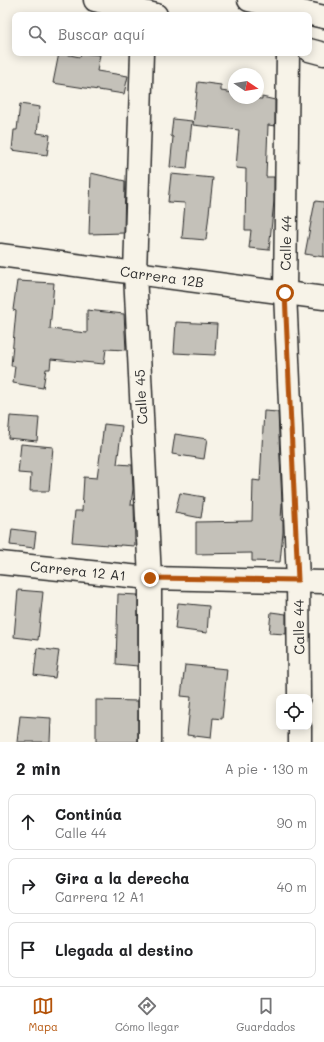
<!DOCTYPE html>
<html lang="es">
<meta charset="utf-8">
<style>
body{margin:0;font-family:Mali,sans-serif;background:#f6f6f6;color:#202124}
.controls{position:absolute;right:12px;bottom:12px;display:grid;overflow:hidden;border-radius:8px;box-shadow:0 2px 10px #0003}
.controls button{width:36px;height:36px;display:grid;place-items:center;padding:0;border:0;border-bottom:1px solid #e0e0e0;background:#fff;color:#202124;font:20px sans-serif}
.compass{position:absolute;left:228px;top:68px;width:36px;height:36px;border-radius:50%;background:#fff;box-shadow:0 2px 10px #0003;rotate:102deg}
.stop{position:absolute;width:12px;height:12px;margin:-9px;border:3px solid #b45309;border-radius:50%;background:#fff}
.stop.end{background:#b45309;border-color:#fff;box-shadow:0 1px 4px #0008}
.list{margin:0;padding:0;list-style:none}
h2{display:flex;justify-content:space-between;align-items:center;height:52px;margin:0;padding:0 16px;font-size:17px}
h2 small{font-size:13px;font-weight:400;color:#757577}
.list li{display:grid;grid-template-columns:26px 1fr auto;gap:12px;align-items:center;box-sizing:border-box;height:56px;margin:0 8px 8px;padding:0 8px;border:1px solid #e0e0e0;border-radius:8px}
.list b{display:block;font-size:15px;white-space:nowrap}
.list p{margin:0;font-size:13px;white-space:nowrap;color:#757577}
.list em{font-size:13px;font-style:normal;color:#757577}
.icon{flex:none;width:22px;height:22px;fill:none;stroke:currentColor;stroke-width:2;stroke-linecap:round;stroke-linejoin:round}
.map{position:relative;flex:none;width:324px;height:742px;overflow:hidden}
.search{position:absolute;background:#fff;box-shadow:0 2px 10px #0003;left:12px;right:12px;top:12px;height:44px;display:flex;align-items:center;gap:10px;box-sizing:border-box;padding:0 14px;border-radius:8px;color:#757577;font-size:15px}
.sheet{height:244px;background:#fff}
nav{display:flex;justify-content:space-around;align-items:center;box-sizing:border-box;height:56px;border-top:1px solid #e0e0e0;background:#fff;font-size:11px;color:#757577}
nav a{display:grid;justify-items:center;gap:2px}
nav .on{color:#b45309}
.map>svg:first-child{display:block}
</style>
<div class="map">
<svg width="324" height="742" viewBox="0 0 324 742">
<rect width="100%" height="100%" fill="#f7f3e8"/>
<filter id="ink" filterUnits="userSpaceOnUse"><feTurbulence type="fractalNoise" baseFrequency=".025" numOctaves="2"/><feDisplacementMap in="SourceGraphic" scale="8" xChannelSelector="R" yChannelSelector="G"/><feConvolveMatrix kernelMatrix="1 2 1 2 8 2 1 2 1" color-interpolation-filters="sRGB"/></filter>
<g filter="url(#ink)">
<g fill="#c4c1b9" stroke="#2b2b2b">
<polygon points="59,53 80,57 81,53 100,55 97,71 128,76 124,94 53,83"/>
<polygon points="198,82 221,85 221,91 234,93 234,98 262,99 262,97 275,100 275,126 268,125 266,177 274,177 274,201 269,250 249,248 251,230 245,230 246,169 236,168 239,130 193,125"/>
<polygon points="20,104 40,107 37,133 50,135 47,155 12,150 14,130 17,130"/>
<polygon points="173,119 192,121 187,169 170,167 173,137 171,136"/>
<polygon points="91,173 125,181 124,233 89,234"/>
<polygon points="171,174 213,178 206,240 182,238 185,203 168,202"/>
<polygon points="315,201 324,202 324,257 305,254"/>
<polygon points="17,281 54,283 50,329 87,333 87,310 124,314 126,350 106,349 104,364 51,359 50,369 46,369 43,388 13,383 15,366 11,366 16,311 13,310"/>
<polygon points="176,322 217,324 215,355 174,353"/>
<polygon points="264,411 278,412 282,504 281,520 283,521 283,532 280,562 252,561 252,553 196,554 196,522 252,521 253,480 260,481"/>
<polygon points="10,416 39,418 37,441 8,438"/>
<polygon points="104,424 122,426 117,464 132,465 133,489 131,505 134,505 135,546 120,545 120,546 72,542 75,511 82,511 84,477 97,478"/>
<polygon points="175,434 207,439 204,459 172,454"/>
<polygon points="21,444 53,447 49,491 30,491 31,474 18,473"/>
<polygon points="180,493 204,497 201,518 175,513"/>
<polygon points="12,529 36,532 34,548 10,545"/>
<polygon points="18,590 43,592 38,640 14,637"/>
<polygon points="118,594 138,595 138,666 116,664"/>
<polygon points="178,603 209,606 207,633 175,629"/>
<polygon points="271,612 286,614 286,634 269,633"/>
<polygon points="37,648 59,651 55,678 34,675"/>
<polygon points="185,665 227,669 222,719 213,718 211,738 187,735 191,697 181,696"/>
<polygon points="96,700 138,701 138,742 96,742"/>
<polygon points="20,716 51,718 50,742 17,742"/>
</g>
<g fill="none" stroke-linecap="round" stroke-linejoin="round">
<g stroke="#2b2b2b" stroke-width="25">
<g id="minor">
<polyline points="95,0 156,15"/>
<polyline points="249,0 324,17"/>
<polyline points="309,50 324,54"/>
<polyline points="142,53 135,273 150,578 150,742"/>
<polyline points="288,53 285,293 298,580 299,697"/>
<polyline points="0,255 324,298"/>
<polyline points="0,563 150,578 324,582"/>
<polyline points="300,727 300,742"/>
</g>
</g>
<use href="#minor" stroke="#f7f3e8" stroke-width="22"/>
</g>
</g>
<g fill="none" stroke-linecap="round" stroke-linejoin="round" filter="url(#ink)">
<polyline stroke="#b45309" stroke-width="5" points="150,578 298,580 285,293"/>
</g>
<g text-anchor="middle" stroke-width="3.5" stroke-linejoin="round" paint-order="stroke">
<g font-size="14" fill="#2b2b2b" stroke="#f7f3e8">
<text transform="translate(286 243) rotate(-89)" y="5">Calle 44</text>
<text transform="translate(162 277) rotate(8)" y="5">Carrera 12B</text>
<text transform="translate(141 397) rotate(-93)" y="5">Calle 45</text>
<text transform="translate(78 571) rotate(6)" y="5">Carrera 12 A1</text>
<text transform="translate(299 627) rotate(-91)" y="5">Calle 44</text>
</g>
</g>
</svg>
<div class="controls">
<button><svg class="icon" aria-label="locate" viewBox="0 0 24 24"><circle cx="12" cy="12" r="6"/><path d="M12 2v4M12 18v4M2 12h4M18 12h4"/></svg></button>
</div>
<svg class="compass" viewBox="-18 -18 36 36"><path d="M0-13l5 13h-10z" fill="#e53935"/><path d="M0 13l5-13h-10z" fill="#757577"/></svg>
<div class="stop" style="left:285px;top:293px"></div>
<div class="stop end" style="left:150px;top:578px"></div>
<div class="search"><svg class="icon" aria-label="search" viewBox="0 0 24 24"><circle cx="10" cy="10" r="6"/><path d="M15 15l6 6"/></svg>Buscar aquí</div>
</div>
<section class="sheet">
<h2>2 min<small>A pie · 130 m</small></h2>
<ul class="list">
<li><svg class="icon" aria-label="ahead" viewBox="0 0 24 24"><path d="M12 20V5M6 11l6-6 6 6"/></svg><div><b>Continúa</b><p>Calle 44</p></div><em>90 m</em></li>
<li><svg class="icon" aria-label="right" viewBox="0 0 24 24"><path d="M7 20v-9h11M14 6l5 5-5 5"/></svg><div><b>Gira a la derecha</b><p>Carrera 12 A1</p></div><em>40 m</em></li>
<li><svg class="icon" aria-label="arrive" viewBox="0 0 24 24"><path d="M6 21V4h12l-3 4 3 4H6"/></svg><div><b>Llegada al destino</b></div></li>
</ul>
</section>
<nav>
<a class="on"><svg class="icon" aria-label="map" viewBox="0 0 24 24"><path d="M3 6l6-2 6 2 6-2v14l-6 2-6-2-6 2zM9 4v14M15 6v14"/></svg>Mapa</a>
<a><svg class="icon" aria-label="directions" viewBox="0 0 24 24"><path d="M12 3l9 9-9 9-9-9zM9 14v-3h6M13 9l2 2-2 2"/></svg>Cómo llegar</a>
<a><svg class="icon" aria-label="saved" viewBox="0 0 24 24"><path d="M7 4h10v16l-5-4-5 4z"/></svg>Guardados</a>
</nav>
